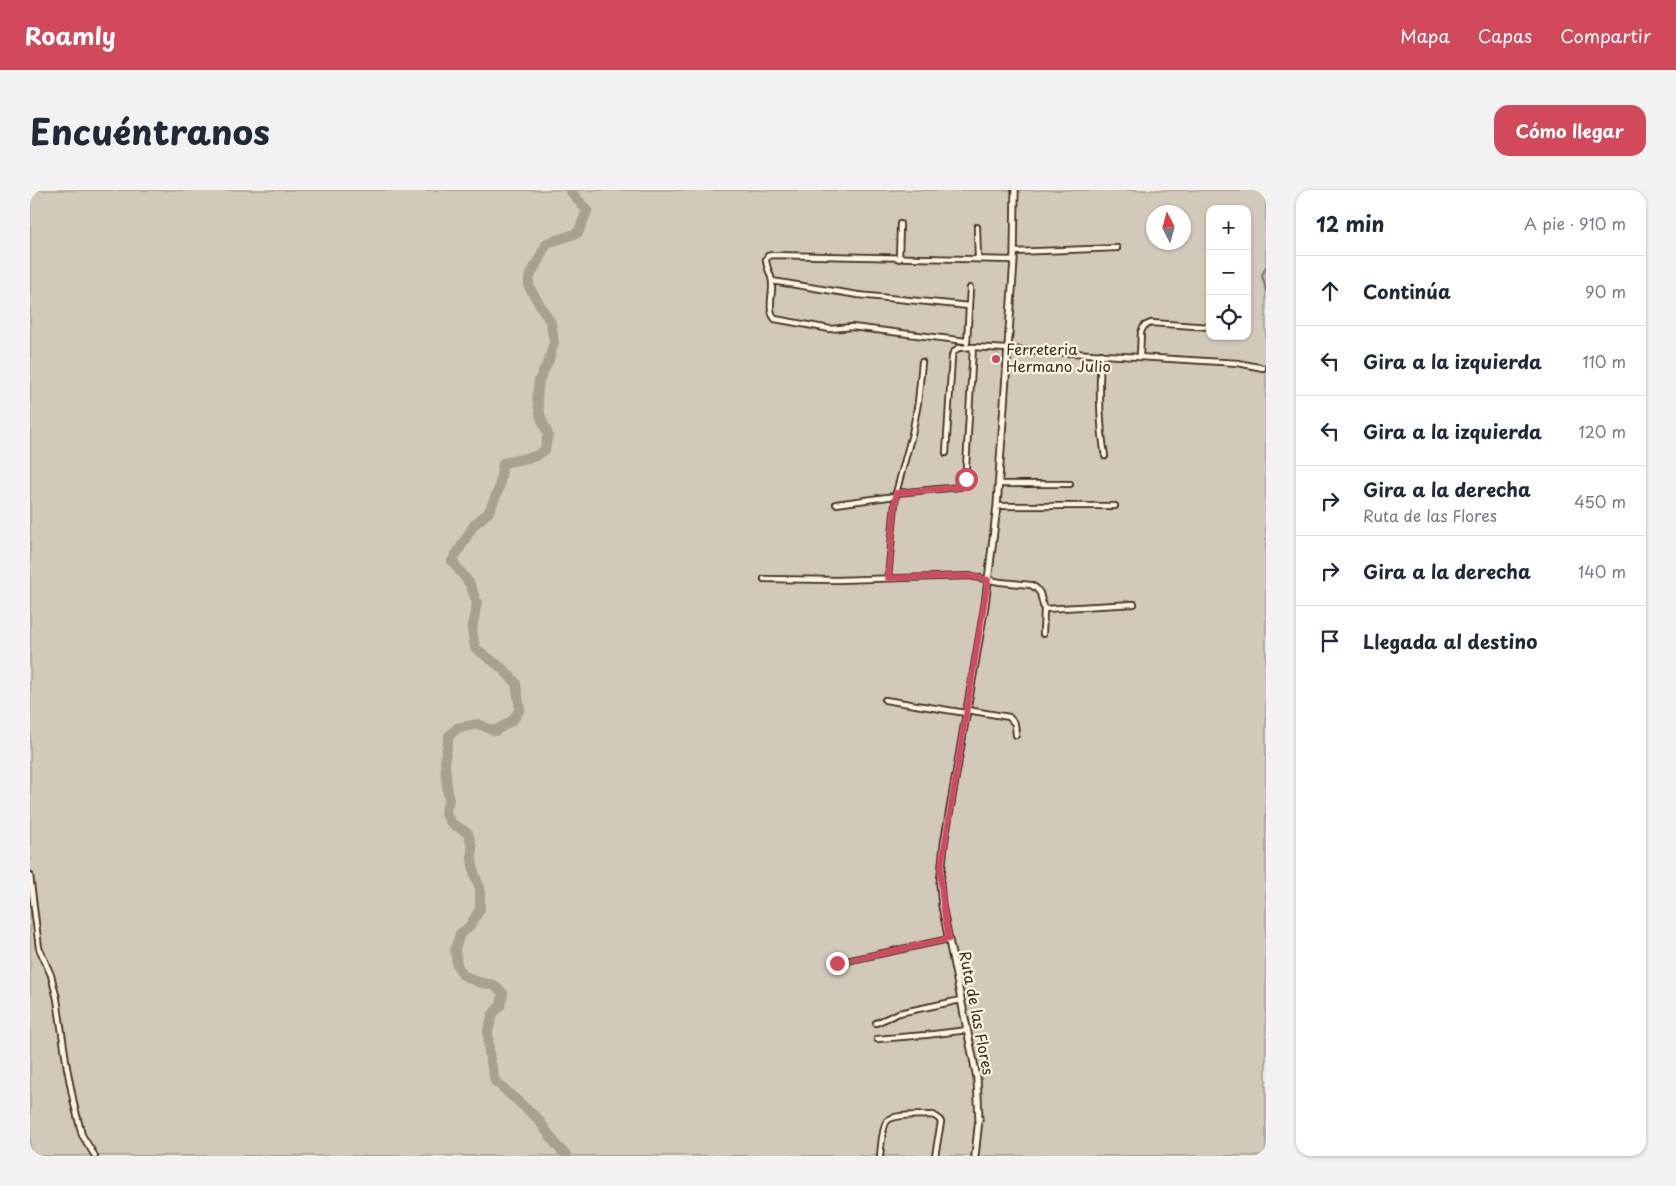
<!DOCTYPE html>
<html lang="es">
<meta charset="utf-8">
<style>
body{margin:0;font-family:"Playpen Sans",sans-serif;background:#f2f2f3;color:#1f2937}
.controls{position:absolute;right:15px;top:15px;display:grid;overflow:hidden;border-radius:10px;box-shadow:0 1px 4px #0004}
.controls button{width:45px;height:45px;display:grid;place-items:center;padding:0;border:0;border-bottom:1px solid #e0e1e3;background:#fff;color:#1f2937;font:25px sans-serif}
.compass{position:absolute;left:1116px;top:15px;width:45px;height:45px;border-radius:50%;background:#fff;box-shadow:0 1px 4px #0004;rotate:354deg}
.stop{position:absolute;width:15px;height:15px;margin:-11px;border:4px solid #d1495b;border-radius:50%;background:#fff}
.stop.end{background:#d1495b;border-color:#fff;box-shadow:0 1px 5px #0008}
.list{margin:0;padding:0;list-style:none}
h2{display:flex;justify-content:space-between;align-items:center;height:65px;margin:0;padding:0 20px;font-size:21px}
h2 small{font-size:16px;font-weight:400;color:#747a83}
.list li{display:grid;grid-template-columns:32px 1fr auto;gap:15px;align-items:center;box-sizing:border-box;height:70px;padding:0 20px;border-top:1px solid #e0e1e3}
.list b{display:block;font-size:19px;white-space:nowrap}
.list p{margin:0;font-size:16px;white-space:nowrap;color:#747a83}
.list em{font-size:16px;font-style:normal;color:#747a83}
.icon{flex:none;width:28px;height:28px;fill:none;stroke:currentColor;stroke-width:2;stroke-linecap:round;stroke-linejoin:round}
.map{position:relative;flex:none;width:1236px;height:966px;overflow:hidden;border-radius:15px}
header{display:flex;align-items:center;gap:30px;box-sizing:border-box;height:70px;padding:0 25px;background:#d1495b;color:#fff}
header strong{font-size:24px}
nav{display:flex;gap:28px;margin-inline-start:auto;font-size:18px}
.intro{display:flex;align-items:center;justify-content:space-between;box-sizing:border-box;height:120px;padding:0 30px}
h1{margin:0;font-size:35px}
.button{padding:12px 22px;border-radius:15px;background:#d1495b;color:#fff;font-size:18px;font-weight:700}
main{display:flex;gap:30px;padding:0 30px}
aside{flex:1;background:#fff;border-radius:15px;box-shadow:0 1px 4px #0004}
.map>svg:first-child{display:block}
</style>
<header>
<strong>Roamly</strong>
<nav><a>Mapa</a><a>Capas</a><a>Compartir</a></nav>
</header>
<div class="intro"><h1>Encuéntranos</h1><a class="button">Cómo llegar</a></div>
<main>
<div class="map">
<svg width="1236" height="966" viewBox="0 0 1236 966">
<rect width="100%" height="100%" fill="#f0e9d9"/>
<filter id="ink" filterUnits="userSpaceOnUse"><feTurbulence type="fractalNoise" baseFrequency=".02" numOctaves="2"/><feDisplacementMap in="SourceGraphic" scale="10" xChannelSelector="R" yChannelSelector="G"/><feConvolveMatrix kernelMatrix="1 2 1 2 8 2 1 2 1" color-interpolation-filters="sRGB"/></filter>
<g filter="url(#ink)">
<path fill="#d2c9ba" stroke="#867a6c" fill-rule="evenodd" d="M0,0H1236V966H0ZM1180,19H1217V146H1180ZM1124,22H1154V52H1124Z"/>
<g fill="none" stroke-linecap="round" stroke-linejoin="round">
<polyline stroke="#7e7163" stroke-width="2" points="1236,77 1232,85 1236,100"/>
<polyline stroke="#aaa091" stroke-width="10" points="537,966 527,956 508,929 465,891 459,864 458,841 463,824 471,815 473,803 464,795 448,792 433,785 427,775 425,759 430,744 439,737 450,719 450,698 445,686 442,670 442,657 438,643 421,633 415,622 419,611 416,588 415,569 419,546 427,538 448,534 465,541 483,530 490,519 486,493 472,478 445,458 442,439 447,413 440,394 422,371 444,335 459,322 469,298 473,273 506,266 515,260 518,244 511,228 507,208 509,190 519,170 524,152 521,133 499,97 499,88 517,53 548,43 557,21 540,0"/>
<g stroke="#3b2a1e" stroke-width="8">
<g id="street">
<polyline points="947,37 948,69"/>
<polyline points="984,62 1087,58"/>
<polyline points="869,69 870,34"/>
<polyline points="742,91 828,105 939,116"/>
<path d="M936,151L822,137L800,139L745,129C737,120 743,104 742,93C742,85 736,78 736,69L738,66L742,65L984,70"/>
<polyline points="937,153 940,98"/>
<path d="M1071,164C1069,198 1069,232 1075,266"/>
<polyline points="1110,167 1111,142 1114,136 1121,133 1180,137"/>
<polyline points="916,263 922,167 923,163 928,158 943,157 1208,173 1233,178"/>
<polyline points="968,294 1040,294"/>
<polyline points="866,303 882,244 888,213 892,172"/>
<polyline points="806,314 865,306"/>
<polyline points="967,316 1085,316"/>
<polyline points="858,388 866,303 930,297 935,294 943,157"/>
<polyline points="734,389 806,390 940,386 970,392 1001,395 1006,398 1010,403 1014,419 1013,444"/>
<polyline points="1014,419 1104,414"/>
<polyline points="855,510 936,523"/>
<polyline points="937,520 979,527 985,534 986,545"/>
<polyline points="0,685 9,758 21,785 27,809 37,878 44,914 52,945 65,966"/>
<polyline points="807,773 919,749"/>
<polyline points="846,833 869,823 931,810"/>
<polyline points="847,849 896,845 938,840"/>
<path d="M850,966C851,958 852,937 857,931C864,923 892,926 903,925L908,928L911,932L905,966"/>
</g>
</g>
<g stroke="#3b2a1e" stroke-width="9">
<polyline id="secondary" points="945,966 949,929 947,888 912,716 910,694 914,654 955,415 967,316 984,70 985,0"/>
</g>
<use href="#street" stroke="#fcf5e5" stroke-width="4.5"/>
<use href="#secondary" stroke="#fcf5e5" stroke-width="5.5"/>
</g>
</g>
<g fill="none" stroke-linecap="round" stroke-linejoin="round" filter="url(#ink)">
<path stroke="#d1495b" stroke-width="6" d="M807,773L919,749C914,725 910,702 911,677L958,390L940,386L858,388L866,303L930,297L934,294L936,289"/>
</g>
<circle fill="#d1495b" stroke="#fcf5e5" stroke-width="2" cx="966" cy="169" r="5"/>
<g text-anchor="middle" stroke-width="4.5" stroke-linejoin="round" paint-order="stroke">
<g font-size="15" fill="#3b2a1e" stroke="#fcf5e5" text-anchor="start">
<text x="976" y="165">Ferreteria<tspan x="976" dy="17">Hermano Julio</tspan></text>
</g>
<g font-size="15" fill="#3b2a1e" stroke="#fcf5e5">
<text transform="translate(946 823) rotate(79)" y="5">Ruta de las Flores</text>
</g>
</g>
</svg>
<div class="controls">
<button>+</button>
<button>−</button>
<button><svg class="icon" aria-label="locate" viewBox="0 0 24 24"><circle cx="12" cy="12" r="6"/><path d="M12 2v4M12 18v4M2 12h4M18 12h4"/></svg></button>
</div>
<svg class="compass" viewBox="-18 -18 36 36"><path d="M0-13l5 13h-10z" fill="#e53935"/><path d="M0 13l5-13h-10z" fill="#747a83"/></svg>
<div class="stop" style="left:936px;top:289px"></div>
<div class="stop end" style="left:807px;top:773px"></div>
</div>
<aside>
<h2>12 min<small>A pie · 910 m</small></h2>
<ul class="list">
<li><svg class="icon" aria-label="ahead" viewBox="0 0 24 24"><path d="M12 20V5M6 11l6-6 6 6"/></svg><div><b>Continúa</b></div><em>90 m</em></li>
<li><svg class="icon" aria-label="left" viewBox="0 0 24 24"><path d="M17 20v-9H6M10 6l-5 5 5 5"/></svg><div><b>Gira a la izquierda</b></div><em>110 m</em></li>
<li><svg class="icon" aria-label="left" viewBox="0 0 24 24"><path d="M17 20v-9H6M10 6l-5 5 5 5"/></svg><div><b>Gira a la izquierda</b></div><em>120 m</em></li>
<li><svg class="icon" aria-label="right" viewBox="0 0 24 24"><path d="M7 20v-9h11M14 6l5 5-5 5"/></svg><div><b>Gira a la derecha</b><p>Ruta de las Flores</p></div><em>450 m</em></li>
<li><svg class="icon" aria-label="right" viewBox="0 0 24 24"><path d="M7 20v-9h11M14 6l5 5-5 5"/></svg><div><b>Gira a la derecha</b></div><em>140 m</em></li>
<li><svg class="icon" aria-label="arrive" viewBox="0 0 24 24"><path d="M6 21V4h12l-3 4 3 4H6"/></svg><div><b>Llegada al destino</b></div></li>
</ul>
</aside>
</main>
